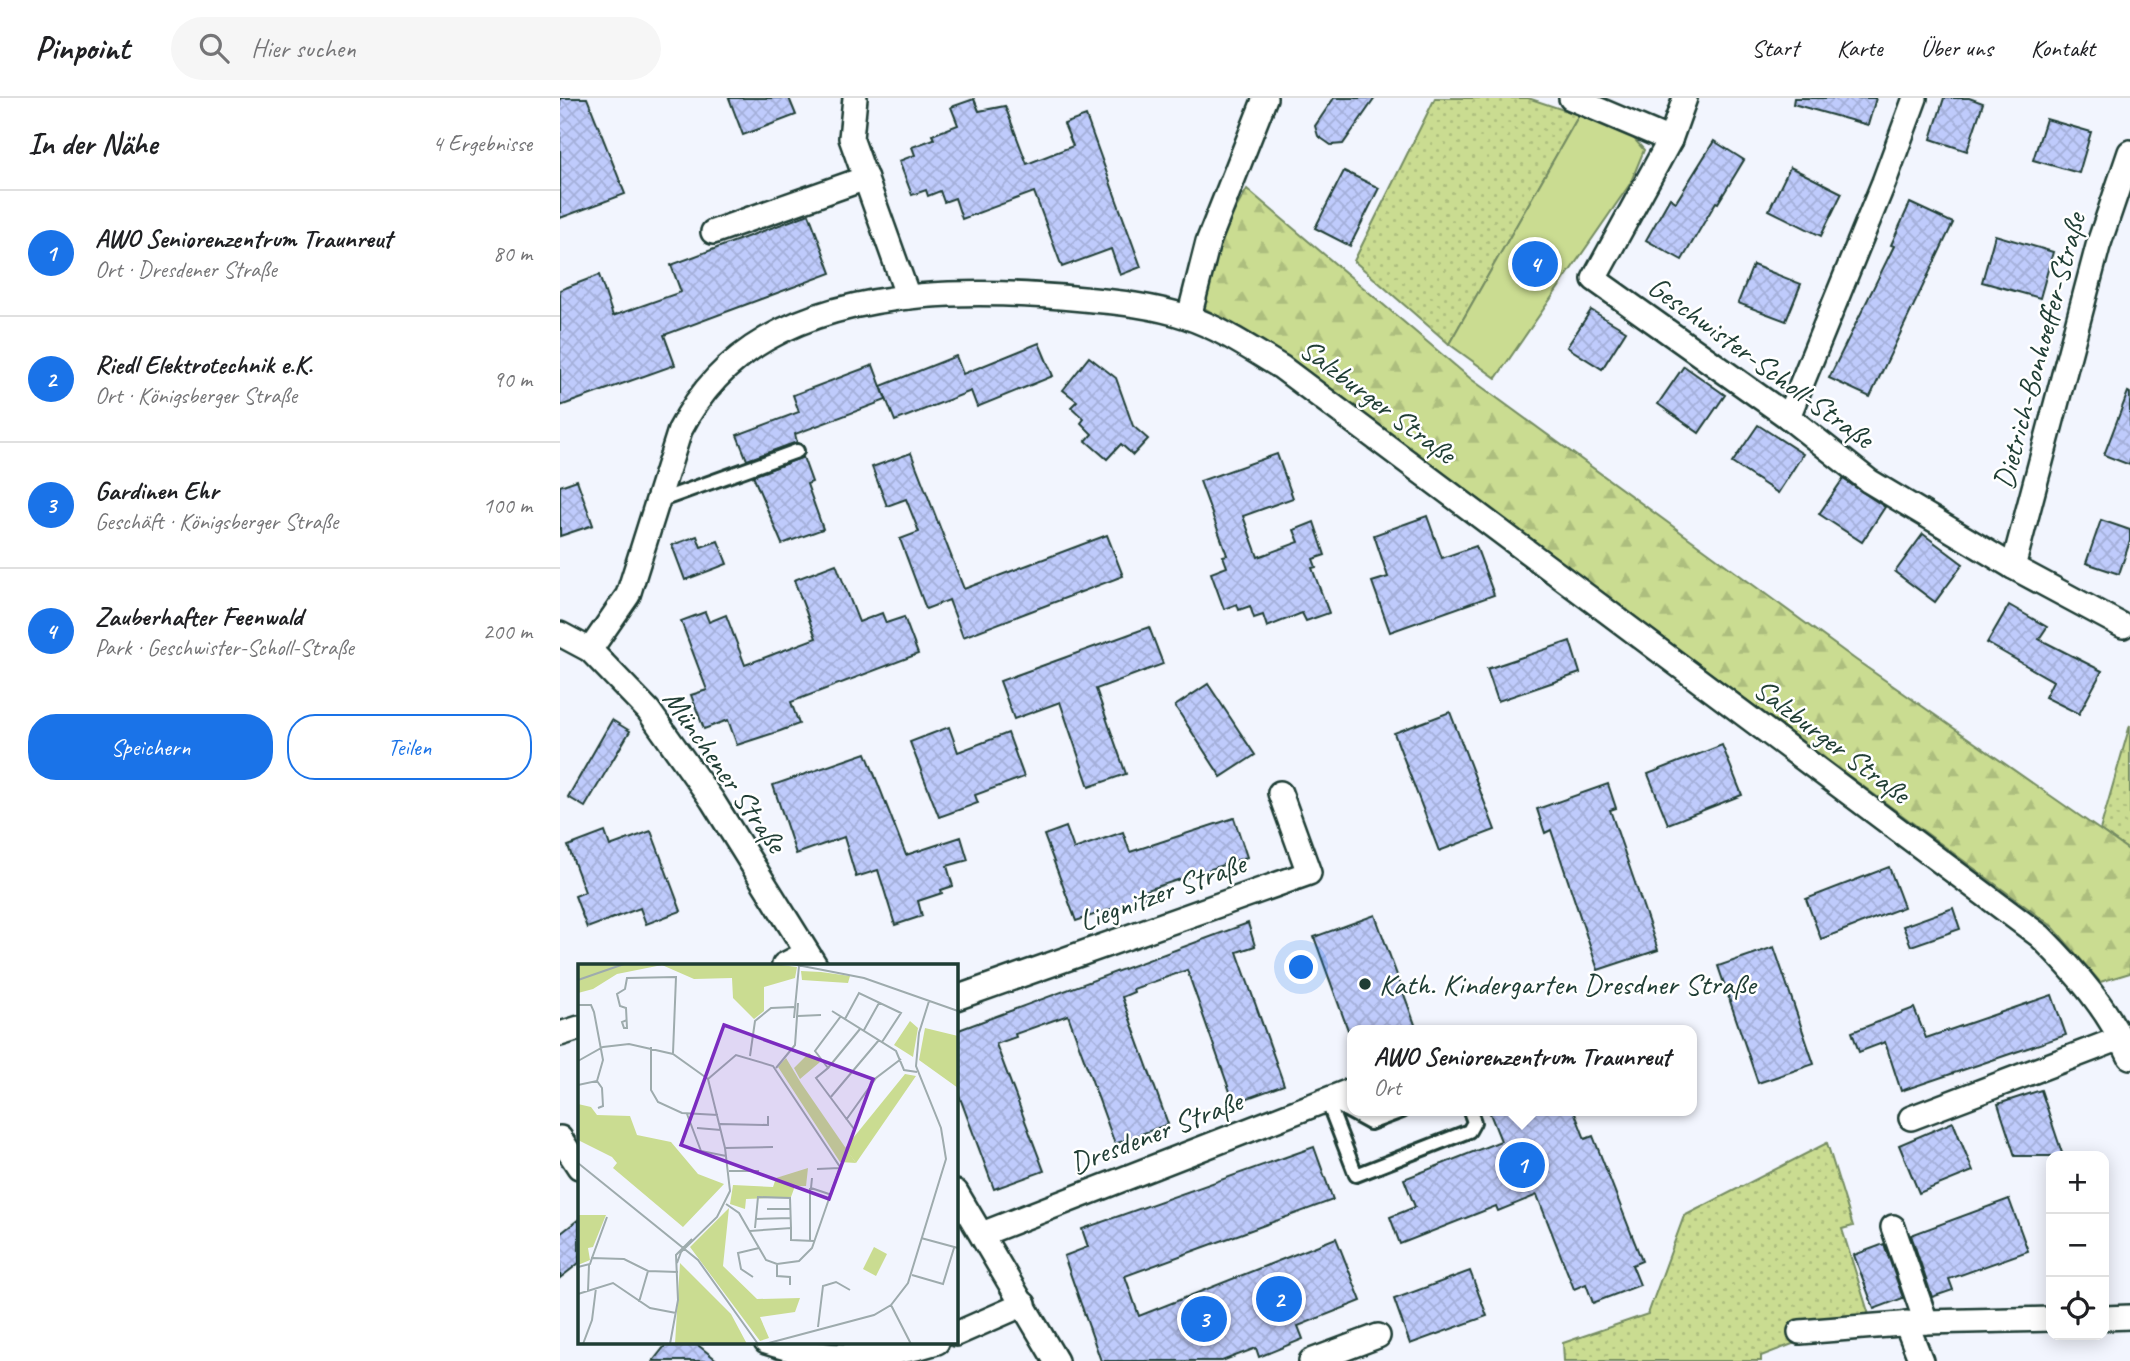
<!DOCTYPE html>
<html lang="de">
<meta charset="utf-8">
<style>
body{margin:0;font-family:Caveat,sans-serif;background:#f6f6f6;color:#202124}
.controls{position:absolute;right:21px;bottom:21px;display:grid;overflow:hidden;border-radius:14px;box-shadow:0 4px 18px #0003}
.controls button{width:63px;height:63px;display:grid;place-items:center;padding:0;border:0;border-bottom:2px solid #e0e0e0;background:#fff;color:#202124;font:35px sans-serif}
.you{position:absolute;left:742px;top:870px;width:24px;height:24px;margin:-18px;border:5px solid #fff;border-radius:50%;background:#1a73e8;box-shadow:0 0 0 10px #1a73e833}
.badge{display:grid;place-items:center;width:46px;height:46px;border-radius:50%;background:#1a73e8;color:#fff;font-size:23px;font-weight:700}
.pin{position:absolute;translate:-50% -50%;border:4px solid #fff;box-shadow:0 2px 7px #0006}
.popup{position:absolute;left:787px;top:927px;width:350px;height:91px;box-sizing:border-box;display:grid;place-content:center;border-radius:14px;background:#fff;filter:drop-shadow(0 2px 5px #0005);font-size:23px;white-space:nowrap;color:#757577}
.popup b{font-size:26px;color:#202124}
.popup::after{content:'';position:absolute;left:50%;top:100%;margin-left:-14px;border:14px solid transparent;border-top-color:#fff}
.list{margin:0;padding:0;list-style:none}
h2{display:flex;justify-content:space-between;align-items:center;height:91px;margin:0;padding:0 28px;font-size:30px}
h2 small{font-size:23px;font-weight:400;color:#757577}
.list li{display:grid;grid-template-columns:46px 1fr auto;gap:21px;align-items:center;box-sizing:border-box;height:126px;padding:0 28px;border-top:2px solid #e0e0e0}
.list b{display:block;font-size:26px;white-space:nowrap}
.list p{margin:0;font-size:23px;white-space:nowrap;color:#757577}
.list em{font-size:23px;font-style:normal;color:#757577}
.actions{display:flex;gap:14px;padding:21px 28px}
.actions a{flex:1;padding:16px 0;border:2px solid #1a73e8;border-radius:28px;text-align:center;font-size:24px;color:#1a73e8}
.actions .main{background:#1a73e8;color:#fff}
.icon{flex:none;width:38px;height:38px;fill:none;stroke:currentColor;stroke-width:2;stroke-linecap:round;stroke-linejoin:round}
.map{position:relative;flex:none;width:1570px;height:1263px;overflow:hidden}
header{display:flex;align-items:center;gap:42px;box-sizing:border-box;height:98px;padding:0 35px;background:#fff;border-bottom:2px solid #e0e0e0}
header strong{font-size:33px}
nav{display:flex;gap:38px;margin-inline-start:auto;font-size:24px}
.search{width:490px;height:63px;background:#f6f6f6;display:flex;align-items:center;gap:18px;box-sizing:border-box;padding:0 24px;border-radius:38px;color:#757577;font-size:26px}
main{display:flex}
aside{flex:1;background:#fff}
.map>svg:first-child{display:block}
</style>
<header>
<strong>Pinpoint</strong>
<div class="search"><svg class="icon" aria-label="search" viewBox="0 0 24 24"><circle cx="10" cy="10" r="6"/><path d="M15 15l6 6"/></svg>Hier suchen</div>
<nav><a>Start</a><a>Karte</a><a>Über uns</a><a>Kontakt</a></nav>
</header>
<main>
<aside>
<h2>In der Nähe<small>4 Ergebnisse</small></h2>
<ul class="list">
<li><span class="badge">1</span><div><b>AWO Seniorenzentrum Traunreut</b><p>Ort · Dresdener Straße</p></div><em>80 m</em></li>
<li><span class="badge">2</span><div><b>Riedl Elektrotechnik e.K.</b><p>Ort · Königsberger Straße</p></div><em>90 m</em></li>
<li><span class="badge">3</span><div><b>Gardinen Ehr</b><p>Geschäft · Königsberger Straße</p></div><em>100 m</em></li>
<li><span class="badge">4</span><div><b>Zauberhafter Feenwald</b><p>Park · Geschwister-Scholl-Straße</p></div><em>200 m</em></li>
</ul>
<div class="actions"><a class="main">Speichern</a><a>Teilen</a></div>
</aside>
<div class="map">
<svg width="1570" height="1263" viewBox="0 0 1570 1263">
<defs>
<pattern id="grass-dots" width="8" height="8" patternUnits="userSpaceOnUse" patternTransform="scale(1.75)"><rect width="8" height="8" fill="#cadc91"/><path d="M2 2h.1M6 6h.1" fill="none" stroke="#adbe7e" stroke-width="1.8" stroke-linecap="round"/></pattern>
<pattern id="forest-firs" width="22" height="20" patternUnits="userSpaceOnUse" patternTransform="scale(1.75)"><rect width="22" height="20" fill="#cadc91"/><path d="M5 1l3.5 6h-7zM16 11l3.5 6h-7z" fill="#adbe7e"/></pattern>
<pattern id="building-cross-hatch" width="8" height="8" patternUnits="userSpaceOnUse" patternTransform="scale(1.75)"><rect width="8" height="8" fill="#bfcbfc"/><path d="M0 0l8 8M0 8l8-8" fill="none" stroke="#a4afd9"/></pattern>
</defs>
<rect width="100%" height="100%" fill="#f2f5fe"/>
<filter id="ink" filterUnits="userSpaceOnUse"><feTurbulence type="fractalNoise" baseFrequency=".0143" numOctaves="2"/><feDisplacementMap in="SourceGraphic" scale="14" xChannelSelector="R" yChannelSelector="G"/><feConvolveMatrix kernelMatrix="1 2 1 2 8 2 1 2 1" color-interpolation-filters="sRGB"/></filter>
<g filter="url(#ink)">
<g fill="url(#grass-dots)" stroke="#748c62" stroke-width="2">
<polygon points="875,0 968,0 1019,17 889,246 794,163"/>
<polygon points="1570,627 1570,753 1540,732"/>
<polygon points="1267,1045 1293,1128 1282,1131 1309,1217 1201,1258 1201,1263 1004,1263 1003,1245 1088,1216 1124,1118"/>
</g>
<polygon fill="url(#forest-firs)" stroke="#748c62" stroke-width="2" points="687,91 911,281 1296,562 1570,753 1570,875 1540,884 1493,829 730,264 643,209 655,147"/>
<polygon fill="#cadc91" stroke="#748c62" stroke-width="2" points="1019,17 1070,36 1084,52 1070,86 936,280 889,246"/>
<g fill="url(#building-cross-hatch)" stroke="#1f3d34" stroke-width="2">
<polygon points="0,0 27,0 65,96 0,120"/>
<polygon points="169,0 229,0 236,17 183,37"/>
<polygon points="774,0 815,0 783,46 771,47 758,38 755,28"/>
<polygon points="1234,0 1316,0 1308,27 1233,6"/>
<polygon points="1384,0 1409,0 1423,5 1407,53 1371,41"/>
<polygon points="414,1 419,13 445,8 467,66 513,48 504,26 526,18 581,169 560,177 551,151 502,169 474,94 402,121 395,100 384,104 380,93 368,98 366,92 352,97 339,63 355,57 352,49 374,41 372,37 398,27 391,9"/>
<polygon points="1486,21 1531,34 1519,75 1473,62"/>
<polygon points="1154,43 1184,62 1158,105 1156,104 1122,162 1086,142 1110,100 1116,104"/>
<polygon points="1230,69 1282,95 1261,138 1209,112"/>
<polygon points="784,73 819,90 790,148 755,130"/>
<polygon points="1350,105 1393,125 1310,299 1269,280 1334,148 1331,147"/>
<polygon points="249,116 271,175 104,237 115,267 0,308 0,192 39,177 53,218 121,194 111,167"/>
<polygon points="1435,137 1493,154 1480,200 1422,184"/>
<polygon points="1193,167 1241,186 1226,223 1178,205"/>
<polygon points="1031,212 1066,233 1042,271 1007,249"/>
<polygon points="479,245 493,278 417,309 411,293 335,323 321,288 396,258 403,276"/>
<polygon points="529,259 556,280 573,328 588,341 573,357 561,346 547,361 526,343 532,336 521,325 524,321 511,309 517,303 503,292"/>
<polygon points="313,267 326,302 235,336 237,344 187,362 177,337 239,314 233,297"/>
<polygon points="1124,268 1165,297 1139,335 1098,306"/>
<polygon points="1568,294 1570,295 1570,367 1544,357"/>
<polygon points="1198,327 1243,356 1218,395 1172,365"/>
<polygon points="351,355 404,491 547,437 563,478 403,539 389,502 366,511 340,441 359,434 346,401 327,408 312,369"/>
<polygon points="717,356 733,400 683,418 698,459 739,444 734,432 754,424 765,457 753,461 756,469 752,470 769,515 746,523 742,515 707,529 703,517 694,520 690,508 679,512 677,506 664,511 651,475 667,469 663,458 667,457 640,383"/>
<polygon points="243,359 252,384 247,386 263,431 222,446 193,378"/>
<polygon points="1283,381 1325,409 1302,444 1259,416"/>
<polygon points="17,382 33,427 0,438 0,388"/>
<polygon points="867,418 882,460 916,448 934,497 830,534 812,484 828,479 814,437"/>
<polygon points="1541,422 1570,432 1570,443 1559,476 1526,465"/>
<polygon points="1363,436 1403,466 1375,504 1335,474"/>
<polygon points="137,438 141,449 158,443 167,466 125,482 112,447"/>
<polygon points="276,466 299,524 322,515 326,525 344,519 358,556 231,604 239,626 220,633 177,647 168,622 144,631 131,597 147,592 121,523 145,514 149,524 166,517 185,567 256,540 234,482"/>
<polygon points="1449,507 1487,529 1479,541 1542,573 1519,616 1485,599 1493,583 1427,545"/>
<polygon points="589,529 603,566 536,591 566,676 529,689 500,604 454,621 440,583"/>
<polygon points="1010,543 1020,575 938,603 927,571"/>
<polygon points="648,586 695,657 661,679 615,608"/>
<polygon points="890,614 935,732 879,753 834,635"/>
<polygon points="52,622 70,633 25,709 8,699"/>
<polygon points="389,629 398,654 448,635 464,679 415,697 418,705 379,719 350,644"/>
<polygon points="1162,647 1182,697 1108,726 1088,676"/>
<polygon points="306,655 346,757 401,739 408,762 387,768 393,788 381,792 382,795 358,803 362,818 335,827 318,772 296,779 284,739 236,756 213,687"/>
<polygon points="1048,686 1056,710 1050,712 1098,852 1038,872 991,732 985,735 977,711"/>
<polygon points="674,720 687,759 584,793 587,799 516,823 484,737 506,729 514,751 563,734 570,754"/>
<polygon points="91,733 121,813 86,826 80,810 27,830 15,798 25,794 8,748 45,734 50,748"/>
<polygon points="1329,769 1344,809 1261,841 1246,801"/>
<polygon points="1393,810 1400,831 1351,848 1343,828"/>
<polygon points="815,817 857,932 788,932 754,839"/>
<polygon points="688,825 695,848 677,854 724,987 674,1005 627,872 573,891 574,894 562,899 608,1026 555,1046 508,917 455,936 456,939 436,946 484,1073 434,1091 396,989 396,933"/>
<polygon points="1214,849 1254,966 1198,985 1158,868"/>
<polygon points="1492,897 1506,937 1341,993 1325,944 1299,954 1292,934 1354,910 1366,940"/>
<polygon points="1481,992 1503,1058 1455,1058 1438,1006"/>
<polygon points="929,1013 1014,1013 1025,1041 1033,1038 1082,1163 1072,1167 1080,1187 1033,1205 1026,1186 1014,1191 977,1097 938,1113 936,1108 840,1146 830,1119 855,1109 844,1081 941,1043"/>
<polygon points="1393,1024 1413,1073 1359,1095 1339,1047"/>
<polygon points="754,1049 773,1102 565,1178 579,1218 776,1140 801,1203 738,1228 743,1241 699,1259 696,1250 662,1263 541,1263 504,1158 528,1149 522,1131"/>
<polygon points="1449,1101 1468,1153 1389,1181 1393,1192 1372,1199 1351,1137"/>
<polygon points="19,1121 19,1165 0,1180 0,1136"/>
<polygon points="1324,1146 1343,1200 1314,1211 1294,1157"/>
<polygon points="910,1173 927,1218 850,1246 834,1201"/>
<polygon points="108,1244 134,1244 158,1263 93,1263"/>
</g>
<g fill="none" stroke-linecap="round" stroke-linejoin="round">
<g stroke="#1f3d34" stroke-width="18">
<g id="service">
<polyline points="98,400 104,401 237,353"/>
<polyline points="767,1002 796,1077 909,1033 914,1024 910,1013"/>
<polyline points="768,1002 810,1025 842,1013"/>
</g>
</g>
<g stroke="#1f3d34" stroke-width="28">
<g id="minor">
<polyline points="295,0 291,40 348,199"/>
<polyline points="1011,0 1110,42 1034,181 1228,319 1309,383 1453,469 1563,528"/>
<polyline points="1110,42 1125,0"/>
<polyline points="153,134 306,80"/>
<polyline points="629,219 648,144 705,0"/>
<polyline points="1228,319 1324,84 1355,0"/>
<polyline points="1453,469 1538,148 1570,54"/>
<polyline points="0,536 30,552 88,612 152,702 255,867"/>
<path d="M30,552L68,497L120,332C140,293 168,263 206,241C296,189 423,191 523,201C558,204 594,208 627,219C660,230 691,251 721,269L1480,838C1517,875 1548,911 1570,959"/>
<polyline points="224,867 247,855"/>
<polyline points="396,900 749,775 720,695"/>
<polyline points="0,936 19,930"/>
<polyline points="1351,1020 1561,940"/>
<polyline points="0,1040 19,1069"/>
<polyline points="396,1094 496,1263"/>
<polyline points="1333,1129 1366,1224 1491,1221"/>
<polyline points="422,1136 792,992"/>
<polyline points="1544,1220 1570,1219"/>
<polyline points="1346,1225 1361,1263"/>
<polyline points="1240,1234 1366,1224"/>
<polyline points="396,1236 464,1206"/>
<path d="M206,1244C261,1263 322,1262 377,1244"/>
<polyline points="751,1263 818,1238"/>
</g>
</g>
<use href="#service" stroke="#fff" stroke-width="12"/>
<use href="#minor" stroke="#fff" stroke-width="23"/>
</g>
</g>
<circle fill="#1f3d34" stroke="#fff" stroke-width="2.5" cx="805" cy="886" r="7"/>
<g text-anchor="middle" stroke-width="5" stroke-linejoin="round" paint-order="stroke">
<g font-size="30" fill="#1f3d34" stroke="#fff">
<text transform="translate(1479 253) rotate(-75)" y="10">Dietrich-Bonhoeffer-Straße</text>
<text transform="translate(1201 264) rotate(36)" y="10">Geschwister-Scholl-Straße</text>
<text transform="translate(818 303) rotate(37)" y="10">Salzburger Straße</text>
<text transform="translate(1272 643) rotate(37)" y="10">Salzburger Straße</text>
<text transform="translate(165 673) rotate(55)" y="10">Münchener Straße</text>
<text transform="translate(602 794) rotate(-20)" y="10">Liegnitzer Straße</text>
<text transform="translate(596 1034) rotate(-21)" y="10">Dresdener Straße</text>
</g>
<g font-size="30" fill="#1f3d34" stroke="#fff" text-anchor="start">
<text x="819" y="896">Kath. Kindergarten Dresdner Straße</text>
</g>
</g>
<g transform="translate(18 866)">
<rect width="380" height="380" fill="#f2f5fe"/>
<path d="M332,57L340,64L335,93L316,81ZM347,64L380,72V124L341,96ZM231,89L242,98L222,115L216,104ZM327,110L338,112L278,199L267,184ZM230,204L228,222H217L213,233L168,235L167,245L152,240L155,221L195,223L198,214Z" fill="#cadc91"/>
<path d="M0,0H195L219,3L217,14L186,23V47L176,55L155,34L154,14L116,15L84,1L39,10L15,25L0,29ZM223,7L243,8L272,12L270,19L224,16ZM208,94L223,119L278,199L262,198L200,103ZM151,244L145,302L179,335L222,334L217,348L182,353L191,374L182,377L112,283ZM0,251H28L15,283L10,284L12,296L0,301Z" fill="#cadc91"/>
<path d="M0,140L13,143L19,151L52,152L59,171L93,178L120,210L146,220L105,263L35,204L39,199L34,193L0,176Z" fill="#cadc91"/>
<path d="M296,283L309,290L298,312L285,305ZM102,299L153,350L169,380H97Z" fill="#cadc91"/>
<path fill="none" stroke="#9eabad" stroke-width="2" d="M214,0L286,14L380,47M0,16L46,0M0,41H13L16,48L25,96L19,117L0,121M254,47L318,87L326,106L339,108M220,52L243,51M263,52L237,87L250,104L238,114L276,165M216,54L221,2M267,55L281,29L323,49L304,78M49,56L44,58L46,64H49L48,44L42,42L39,30L47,25L49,14L98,13L95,89M286,66L301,39M73,83V126L80,138L104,149L140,151M172,92L177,57L193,44L216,43M0,97L25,83L51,80L95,90L130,115L147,184L152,227L139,253L103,288L99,299M198,104L217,81L220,39M250,104L282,65M130,115L158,91L195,102L262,203L234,284L221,297L199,300L188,296L161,249L148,240M19,117L24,124L25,142L20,144M252,134L301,76M109,150L123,187L148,192M268,156L298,114L323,95M142,160L190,161V152M119,164L143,166M147,184L195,183M0,199L120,296L180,380M239,205L262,204M151,207H181M234,214L233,224L254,231M232,224V276M189,245H213M177,255L213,254M177,264L180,233L212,234L213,264M172,267L213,264V276L236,277M343,274L380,284M14,294L29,253M199,300V312L212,313V321M0,303L12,300L14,294L46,295L70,307L100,308M334,311L365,320L376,284M175,313L163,305L160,289L181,284M10,327L11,301M0,330L35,319L72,344L98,349M61,338L70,307M313,341L333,380M240,363L245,322L258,318L272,326M5,380L14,356L18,324M92,380L100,336L98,291L114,275M187,380L296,351L313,341L330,319L368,195L363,164L338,102L341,69L351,37"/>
<path fill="#7b2cbf" fill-opacity="0.15" stroke="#7b2cbf" stroke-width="3.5" d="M146,61L295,115L251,235L103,181Z"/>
<rect width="380" height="380" fill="none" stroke="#1f3d34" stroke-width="3.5"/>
</g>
</svg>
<div class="controls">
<button>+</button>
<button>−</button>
<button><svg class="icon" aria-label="locate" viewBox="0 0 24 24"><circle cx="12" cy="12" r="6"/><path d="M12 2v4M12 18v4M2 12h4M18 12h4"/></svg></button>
</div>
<div class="you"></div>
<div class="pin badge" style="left:962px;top:1067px">1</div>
<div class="popup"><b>AWO Seniorenzentrum Traunreut</b>Ort</div>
<div class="pin badge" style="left:719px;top:1201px">2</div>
<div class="pin badge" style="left:644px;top:1221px">3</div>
<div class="pin badge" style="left:975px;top:166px">4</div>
</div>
</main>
